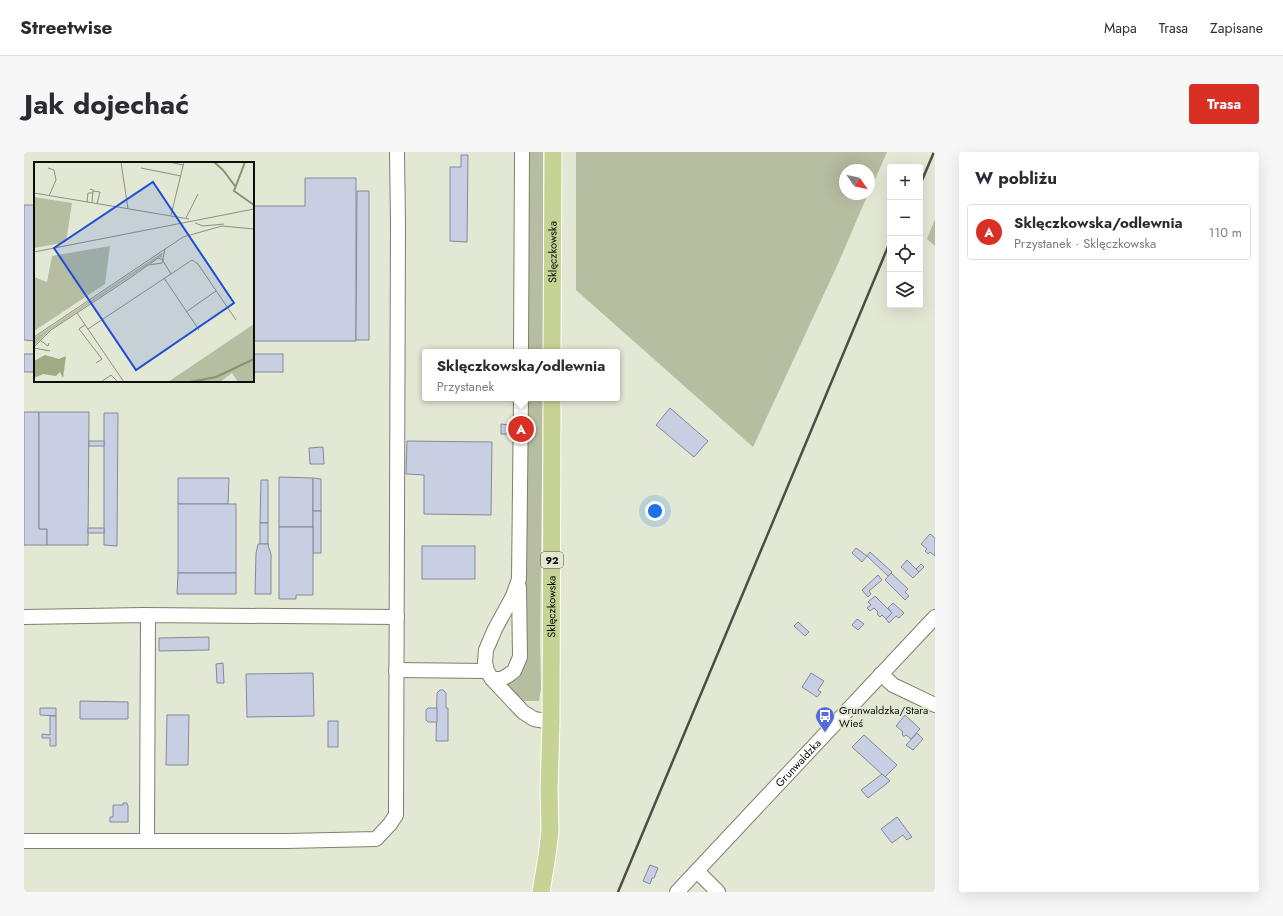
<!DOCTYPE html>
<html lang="pl">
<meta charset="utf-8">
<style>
body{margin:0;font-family:Jost,sans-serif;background:#f7f7f7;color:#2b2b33}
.controls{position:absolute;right:12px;top:12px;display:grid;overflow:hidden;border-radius:4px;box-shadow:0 4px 16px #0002}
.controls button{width:36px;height:36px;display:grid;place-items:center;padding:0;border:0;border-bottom:1px solid #e1e1e2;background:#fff;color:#2b2b33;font:20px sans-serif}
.compass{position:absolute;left:815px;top:12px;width:36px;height:36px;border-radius:50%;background:#fff;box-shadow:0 4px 16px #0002;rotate:124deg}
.you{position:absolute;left:631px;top:359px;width:14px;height:14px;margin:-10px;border:3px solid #fff;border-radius:50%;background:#1a73e8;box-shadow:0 0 0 6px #1a73e833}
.badge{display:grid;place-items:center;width:26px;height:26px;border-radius:50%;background:#d93025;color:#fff;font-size:13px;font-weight:700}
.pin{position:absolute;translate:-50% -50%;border:2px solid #fff;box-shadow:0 1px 4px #0006}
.popup{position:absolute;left:398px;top:197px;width:198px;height:52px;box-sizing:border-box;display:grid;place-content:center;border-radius:4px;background:#fff;filter:drop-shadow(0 1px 3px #0005);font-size:13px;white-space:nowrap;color:#7c7c81}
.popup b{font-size:15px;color:#2b2b33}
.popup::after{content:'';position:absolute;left:50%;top:100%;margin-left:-8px;border:8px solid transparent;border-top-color:#fff}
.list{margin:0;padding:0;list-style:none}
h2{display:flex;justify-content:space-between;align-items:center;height:52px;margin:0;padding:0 16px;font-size:17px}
h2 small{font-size:13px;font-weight:400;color:#7c7c81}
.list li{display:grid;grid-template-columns:26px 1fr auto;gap:12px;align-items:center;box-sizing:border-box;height:56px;margin:0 8px 8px;padding:0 8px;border:1px solid #e1e1e2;border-radius:4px}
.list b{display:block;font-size:15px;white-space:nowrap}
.list p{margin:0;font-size:13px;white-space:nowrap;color:#7c7c81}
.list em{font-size:13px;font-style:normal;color:#7c7c81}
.icon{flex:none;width:22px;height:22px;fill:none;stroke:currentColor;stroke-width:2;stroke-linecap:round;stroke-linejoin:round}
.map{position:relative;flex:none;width:911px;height:740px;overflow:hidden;border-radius:4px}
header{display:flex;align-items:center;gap:24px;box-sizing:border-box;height:56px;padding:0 20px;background:#fff;border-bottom:1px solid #e1e1e2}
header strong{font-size:19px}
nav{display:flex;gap:22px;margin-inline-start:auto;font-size:14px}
.intro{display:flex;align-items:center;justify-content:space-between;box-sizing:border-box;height:96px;padding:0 24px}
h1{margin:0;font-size:28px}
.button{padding:10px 18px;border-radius:4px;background:#d93025;color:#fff;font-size:14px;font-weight:700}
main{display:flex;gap:24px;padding:0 24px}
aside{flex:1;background:#fff;border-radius:4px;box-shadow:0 4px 16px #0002}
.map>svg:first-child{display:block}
</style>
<header>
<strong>Streetwise</strong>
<nav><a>Mapa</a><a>Trasa</a><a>Zapisane</a></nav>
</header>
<div class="intro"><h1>Jak dojechać</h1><a class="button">Trasa</a></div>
<main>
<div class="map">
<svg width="911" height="740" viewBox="0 0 911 740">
<rect width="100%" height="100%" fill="#e3e8d4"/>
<g fill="#b6bda0">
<rect x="501" y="0" width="18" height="200"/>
<polygon points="552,0 863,0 845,41 845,18 821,18 821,42 844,42 813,114 729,295 552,138"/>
<polygon points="911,67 911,94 903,87"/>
<polygon points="501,246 519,246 516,489 517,536 515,549 491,549 477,531 495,521"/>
</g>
<g fill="#c9cfe3" stroke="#84899b">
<polygon points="437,3 444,3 443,90 426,89 426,15 437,15"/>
<polygon points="281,26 332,26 332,189 229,189 229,54 281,54"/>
<polygon points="333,39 345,39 345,188 332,188"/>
<polygon points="0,53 11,53 11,189 0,188"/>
<rect x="0" y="202" width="11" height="18"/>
<rect x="229" y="202" width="30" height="18"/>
<polygon points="646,256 684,289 670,305 632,273"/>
<polygon points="0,260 15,260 15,377 23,377 23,393 0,393"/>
<polygon points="15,260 65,260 64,393 23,393 23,377 15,377"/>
<polygon points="80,261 94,261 93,394 80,393"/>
<polygon points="477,272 485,273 484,282 477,282"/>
<rect x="65" y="289" width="15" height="5"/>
<polygon points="383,289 468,290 467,363 400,362 400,323 382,322"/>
<polygon points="299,295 300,312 286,312 285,296"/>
<polygon points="255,325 289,326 289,375 255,375"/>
<polygon points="154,326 205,326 204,352 154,352"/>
<polygon points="289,326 297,327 297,359 289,359"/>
<polygon points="237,328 244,328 244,371 236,371"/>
<rect x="154" y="352" width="58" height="69"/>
<rect x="289" y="359" width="8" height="42"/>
<rect x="236" y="371" width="8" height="21"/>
<polygon points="255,375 289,375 289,443 272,443 272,447 255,447"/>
<rect x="64" y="376" width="16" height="5"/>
<polygon points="906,382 911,386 911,404 906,400 904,402 901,399 903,397 897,392"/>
<polygon points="234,392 245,392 244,393 247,402 247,442 231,442 232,401"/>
<rect x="398" y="394" width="53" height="33"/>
<polygon points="832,396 843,404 838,410 828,401"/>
<polygon points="846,400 868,420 864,424 843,404"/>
<polygon points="883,408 895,420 889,426 877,415"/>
<polygon points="897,412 900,415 895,420 892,417"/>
<polygon points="154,421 212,421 212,442 153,442"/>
<polygon points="867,421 884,437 881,440 885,444 881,448 861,428"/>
<polygon points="854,423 858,428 845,439 847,442 844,445 838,438"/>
<polygon points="851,444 868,461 862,467 858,463 856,465 853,462 854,460 850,456 846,459 843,456 847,453 844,450"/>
<polygon points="869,451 880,461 875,466 872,464 865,471 862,467 868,461 864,456"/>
<polygon points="833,467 840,472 834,478 828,473"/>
<polygon points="774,470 785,480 781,484 770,474"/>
<polygon points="185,485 185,498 135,499 135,486"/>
<polygon points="199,511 200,531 193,531 192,512"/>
<polygon points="289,521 290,564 223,565 222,522"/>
<polygon points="787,521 800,529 794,538 797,540 793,545 778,535"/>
<polygon points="416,538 419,538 422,541 422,556 424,556 424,589 412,589 413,541"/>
<polygon points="56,549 104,550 104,567 56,567"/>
<polygon points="16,556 32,556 32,564 16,563"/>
<polygon points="404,556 413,556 413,570 404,570 402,568 402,558"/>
<polygon points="143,563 165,563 164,613 142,613"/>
<polygon points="881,563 896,577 887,587 882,583 881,584 879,584 878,581 879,580 872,574"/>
<polygon points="26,564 32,564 32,594 26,594 26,586 18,586 18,582 26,583"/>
<rect x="304" y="569" width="10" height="26"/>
<polygon points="893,581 899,587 889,598 882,593"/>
<polygon points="840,583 873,613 861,625 828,595"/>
<polygon points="858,622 866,629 844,646 837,638"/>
<polygon points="99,651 103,651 103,653 104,653 104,670 86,670 86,665 89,665 89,653 99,653"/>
<polygon points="873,665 888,685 883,688 879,683 868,691 857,677"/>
<polygon points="626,713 634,716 630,726 628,726 626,732 619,729"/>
</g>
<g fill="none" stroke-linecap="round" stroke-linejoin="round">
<g stroke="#7c806e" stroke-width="16">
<g id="minor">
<polyline points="497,200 498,0"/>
<polyline points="497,246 495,427 489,444 471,477 462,498 461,510 463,519 468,527 499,560 510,567 527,570"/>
<polyline points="0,465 120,463 373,465"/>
<polyline points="372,518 463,519"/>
<polyline points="857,522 869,533 911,553"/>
<polyline points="468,527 477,527 483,524 490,519 496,505 495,435"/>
<polyline points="123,688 124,464"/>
<polyline points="0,689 263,689 352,687 366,672 372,663 374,71 373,0"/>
<polyline points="673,719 694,740"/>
<path id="s1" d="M653,740L911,465"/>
</g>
</g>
<g stroke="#fff" stroke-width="19">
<g id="major">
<path id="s2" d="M528,200L529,0"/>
<path id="s3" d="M517,740L523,704L526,678L525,639L527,570L528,246"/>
</g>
</g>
<use href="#minor" stroke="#fff" stroke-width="14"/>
<use href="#major" stroke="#c7d295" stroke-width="17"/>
<g stroke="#4c4f44" stroke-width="2.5">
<polyline points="896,33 910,0"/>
<polyline points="594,740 866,90"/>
</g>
</g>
<defs>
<g id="bus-pin" transform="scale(1)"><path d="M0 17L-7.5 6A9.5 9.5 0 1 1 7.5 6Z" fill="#546ae0" stroke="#e3e8d4"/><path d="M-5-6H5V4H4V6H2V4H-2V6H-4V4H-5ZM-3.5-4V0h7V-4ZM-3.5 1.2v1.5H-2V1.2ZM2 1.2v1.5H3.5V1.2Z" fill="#fff"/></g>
</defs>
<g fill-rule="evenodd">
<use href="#bus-pin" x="801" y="564"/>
</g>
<g text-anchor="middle" stroke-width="4" stroke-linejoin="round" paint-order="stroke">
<rect fill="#e3e8d4" stroke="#4c4f44" stroke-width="1" x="517" y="400" width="22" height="16" rx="3"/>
<g font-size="10" font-weight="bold" fill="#0c0d07">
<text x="528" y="412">92</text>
</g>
<g font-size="11" fill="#0c0d07" stroke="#e3e8d4">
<text dy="4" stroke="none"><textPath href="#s2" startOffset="100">Sklęczkowska</textPath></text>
<text dy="4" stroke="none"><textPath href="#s3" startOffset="286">Sklęczkowska</textPath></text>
<text dy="4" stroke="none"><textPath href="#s1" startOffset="177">Grunwaldzka</textPath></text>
</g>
<g font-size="11" fill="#0c0d07" stroke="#e3e8d4" text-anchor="start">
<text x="815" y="562">Grunwaldzka/Stara<tspan x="815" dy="13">Wieś</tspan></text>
</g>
</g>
<g transform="translate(10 10)">
<rect width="220" height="220" fill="#e3e8d4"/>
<path d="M0,35L38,41L32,80L0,86ZM76,84L71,122L0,169V115L13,120L18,94ZM129,90L128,95L124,96L16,168L0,184V176ZM220,162V220H204L198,211L186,220H134Z" fill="#b6bda0"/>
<path d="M11,193L25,197L32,194L29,216L26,210L22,214L9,212L0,216V199Z" fill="#a1aa83"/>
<path fill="none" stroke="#8a926d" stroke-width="2" d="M180,0L189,8M211,0L200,29L220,43M189,8L201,24M156,220L182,215L220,197"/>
<path fill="none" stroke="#8d9082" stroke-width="1" d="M87,0L94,47M135,0L149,3M14,6L20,8L22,18L15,34M107,6L147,14M56,27L59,28L58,41M59,29L66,30L63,42M0,31L155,57M53,40L54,31H59M137,53L150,0M152,56L164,32M161,61L169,64L190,62M0,90L220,47M129,99L137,112M116,102L124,96L130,98M130,116L165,168M152,150L182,129M43,151L90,220M51,163L45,167L68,197L62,201M54,167L158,98L164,102L202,158M0,175L149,75L188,64L220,67M6,178L14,184L15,181M0,185L17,168L96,116L114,103L128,101L131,87M0,186L16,189M67,220L77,213L84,220"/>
<path fill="#1d4ed8" fill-opacity="0.15" stroke="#1d4ed8" stroke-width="2" d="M119,20L200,141L102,208L20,86Z"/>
<rect width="220" height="220" fill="none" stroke="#0c0d07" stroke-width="2"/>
</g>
</svg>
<div class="controls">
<button>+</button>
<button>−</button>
<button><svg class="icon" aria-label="locate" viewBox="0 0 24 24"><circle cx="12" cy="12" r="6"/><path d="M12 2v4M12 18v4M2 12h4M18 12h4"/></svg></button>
<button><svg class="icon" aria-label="layers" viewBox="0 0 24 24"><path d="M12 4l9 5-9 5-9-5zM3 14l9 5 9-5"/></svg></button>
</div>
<svg class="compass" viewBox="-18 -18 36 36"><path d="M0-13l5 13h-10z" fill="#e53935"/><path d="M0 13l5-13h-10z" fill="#7c7c81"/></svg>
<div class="you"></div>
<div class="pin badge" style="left:497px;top:277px">A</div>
<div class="popup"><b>Sklęczkowska/odlewnia</b>Przystanek</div>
</div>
<aside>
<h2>W pobliżu<small></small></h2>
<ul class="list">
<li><span class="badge">A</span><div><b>Sklęczkowska/odlewnia</b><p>Przystanek · Sklęczkowska</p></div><em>110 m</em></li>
</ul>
</aside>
</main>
